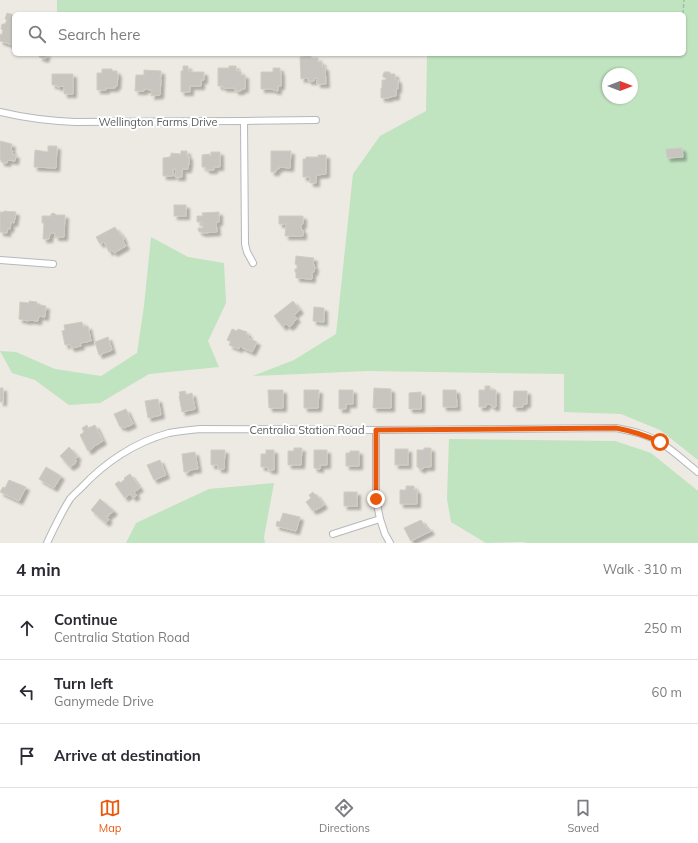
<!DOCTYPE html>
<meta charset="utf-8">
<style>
body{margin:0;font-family:Mulish,sans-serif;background:#f2f2f3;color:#2b2b33}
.compass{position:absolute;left:602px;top:68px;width:36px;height:36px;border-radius:50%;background:#fff;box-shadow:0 1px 3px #0004;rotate:90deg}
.stop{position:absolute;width:12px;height:12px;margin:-9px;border:3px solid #ea580c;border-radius:50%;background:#fff}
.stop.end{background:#ea580c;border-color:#fff;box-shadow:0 1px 4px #0008}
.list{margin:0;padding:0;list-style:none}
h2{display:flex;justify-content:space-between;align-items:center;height:52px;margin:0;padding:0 16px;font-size:17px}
h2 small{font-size:13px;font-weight:400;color:#7c7c81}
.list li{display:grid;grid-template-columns:26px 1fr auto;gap:12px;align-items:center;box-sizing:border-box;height:64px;padding:0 16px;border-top:1px solid #e1e1e2}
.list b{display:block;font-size:15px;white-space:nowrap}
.list p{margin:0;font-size:13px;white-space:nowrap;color:#7c7c81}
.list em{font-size:13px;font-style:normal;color:#7c7c81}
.icon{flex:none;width:22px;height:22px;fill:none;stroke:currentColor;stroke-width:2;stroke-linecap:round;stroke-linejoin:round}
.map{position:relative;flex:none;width:698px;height:543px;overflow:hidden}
.search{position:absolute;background:#fff;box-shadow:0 1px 3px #0004;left:12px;right:12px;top:12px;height:44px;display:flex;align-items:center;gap:10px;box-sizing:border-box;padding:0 14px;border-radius:6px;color:#7c7c81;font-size:15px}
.sheet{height:244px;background:#fff}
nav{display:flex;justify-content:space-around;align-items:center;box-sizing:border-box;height:56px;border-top:1px solid #e1e1e2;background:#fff;font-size:11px;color:#7c7c81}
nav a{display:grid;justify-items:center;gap:2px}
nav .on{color:#ea580c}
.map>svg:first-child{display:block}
</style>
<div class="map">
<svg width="698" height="543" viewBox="0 0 698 543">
<defs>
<filter id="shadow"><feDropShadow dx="3.5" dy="3.5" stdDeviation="1" flood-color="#0004"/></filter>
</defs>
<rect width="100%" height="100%" fill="#eceae2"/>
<g fill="#c0e3c0" fill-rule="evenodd">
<path d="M57,0H698V460L660,430L621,414L564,412V374L367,371L253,376L294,360L336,334L353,174L380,136L426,111L427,54H684V14H57ZM608,74H632V98H608Z"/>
<polygon points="151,237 188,257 224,263 226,303 208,341 219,367 149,374 100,403 69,405 35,380 12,373 0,351 16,352 55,369 101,376 137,353 144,306"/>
<polygon points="449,439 615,441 651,453 698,491 698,543 526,543 523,542 486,543 451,522 447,499"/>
<polygon points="274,483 264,537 265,543 126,543 136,523 209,489"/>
</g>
<g fill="#c8c5c0" stroke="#d1ccc1" filter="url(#shadow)">
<polygon points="7,13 14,15 13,45 0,41 0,34 2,35 3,30 1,29 2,24 5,24 7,20 5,19"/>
<polygon points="40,54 47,54 45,59 39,57"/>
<polygon points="311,56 311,58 318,58 318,62 322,62 322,67 325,67 326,84 317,84 317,78 314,78 314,81 308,81 308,78 301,79 300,57"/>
<polygon points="183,66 188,66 188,71 191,71 191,72 204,72 204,80 201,80 201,86 190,86 190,92 181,92 181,71 183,71"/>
<polygon points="229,66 236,66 236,71 239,71 241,72 241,75 245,75 245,89 241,89 241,91 235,91 235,88 223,88 223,86 218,86 218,68 229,68"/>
<polygon points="273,68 280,68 280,72 281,72 281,86 278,86 278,91 273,90 273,89 261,89 261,72 273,72"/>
<polygon points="102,69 112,69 112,71 117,71 117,74 118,74 117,86 115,86 115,88 106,88 106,90 97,90 97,73 102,73"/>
<polygon points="144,70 161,71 161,78 160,78 159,79 161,79 160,95 151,96 152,90 144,89 144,91 135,91 136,75 144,75"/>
<polygon points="384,72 390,72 390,74 395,74 395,79 398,80 398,89 396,89 396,96 389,97 389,98 381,98 381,88 382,88 382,80 386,80 386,78 383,77 383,74 384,74"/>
<polygon points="52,74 73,74 73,94 64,94 64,86 57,87 57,85 52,85"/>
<polygon points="0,141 12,144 11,150 13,151 12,154 16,155 15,161 8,160 7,163 1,162 1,160 0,159"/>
<polygon points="48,146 57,146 56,168 34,167 35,150 48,152"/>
<polygon points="682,148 683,157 667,158 666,149"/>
<polygon points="181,151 187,151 187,156 189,156 189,165 188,165 188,169 182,169 182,177 175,177 176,169 173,169 173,176 163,176 163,158 170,157 170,156 171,156 171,153 181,154"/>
<polygon points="271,151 291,151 290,168 279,167 279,169 276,169 276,172 271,172"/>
<polygon points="211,152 220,152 220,167 214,167 214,170 206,170 206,167 202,167 202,155 210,154 210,156 211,156"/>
<polygon points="318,155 326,155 326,174 316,175 316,183 310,183 310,177 303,177 303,159 306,159 306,157 318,157"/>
<rect x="174" y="205" width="12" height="11"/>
<polygon points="4,211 16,212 14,223 11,222 10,229 8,228 7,233 0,232 0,212 4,212"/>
<polygon points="219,212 219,222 216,222 217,232 202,233 202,232 199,232 198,228 203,228 202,222 197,222 197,216 203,216 202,213"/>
<polygon points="54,213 56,215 65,215 64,237 55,237 55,233 50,233 49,239 43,239 44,223 42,223 42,216 51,216 51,214"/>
<polygon points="279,216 303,216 303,224 301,226 301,230 303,230 303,236 285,236 286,224 279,224"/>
<polygon points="115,227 118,232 119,231 120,235 121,234 124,240 123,241 126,246 114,253 112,250 109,252 104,242 100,244 96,237"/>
<polygon points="296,256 314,258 313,263 314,265 314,267 315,267 314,272 312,272 312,279 296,278 296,272 295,272 295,269 297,269 297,265 295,264"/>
<polygon points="29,301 37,302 37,304 40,304 40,305 46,306 45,317 39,316 38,321 29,320 28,321 19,319 20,302 29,303"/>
<polygon points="293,301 300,310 294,315 297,319 293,322 294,323 289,327 286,324 283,327 274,316"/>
<polygon points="314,307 324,308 324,322 313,321"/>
<polygon points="82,322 83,327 88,326 91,341 80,343 81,346 71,348 70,344 65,345 62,331 65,330 64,325"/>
<polygon points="232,329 237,331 238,329 247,332 246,334 249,335 248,338 257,342 252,352 243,348 240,346 239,349 229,345 231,342 227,340"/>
<polygon points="108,337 112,350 99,355 95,342"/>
<polygon points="485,386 490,386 490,390 496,390 496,407 492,407 492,405 490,405 490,404 486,404 486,407 479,407 479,390 485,390"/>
<rect x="0" y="388" width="3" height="14"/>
<polygon points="374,388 391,389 391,408 373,408"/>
<polygon points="268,390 283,390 283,408 269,408"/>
<polygon points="304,390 319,390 318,408 304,408"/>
<polygon points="339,390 353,390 353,404 346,404 346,409 339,409"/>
<polygon points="443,390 456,390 457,407 443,407"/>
<polygon points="185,391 186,395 192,393 195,409 182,412 179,396 180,396 179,392"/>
<polygon points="514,391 527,391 527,404 523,404 523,407 513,407"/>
<polygon points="421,392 421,409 409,409 409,393"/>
<polygon points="158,399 161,415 148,418 145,401"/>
<polygon points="126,409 133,424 124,428 123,426 120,427 114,414"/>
<polygon points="87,425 88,428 95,425 103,441 93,447 93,448 88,451 80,435 84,432 82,428"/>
<polygon points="69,447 78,457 75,459 77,461 75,462 76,463 70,467 60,456"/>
<polygon points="294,448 302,448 301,465 288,465 288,451 294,451"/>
<polygon points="424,448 431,448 431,467 423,467 423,469 419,469 419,467 417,467 417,450 424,450"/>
<rect x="395" y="449" width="13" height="16"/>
<polygon points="211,450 225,450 224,469 218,469 218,465 211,465"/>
<polygon points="266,450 274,450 274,470 268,470 268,467 261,467 261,454 266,454"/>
<polygon points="314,450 327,450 327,465 320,465 320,469 314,468"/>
<polygon points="350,451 359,451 359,466 346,466 346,453 350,453"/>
<polygon points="195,452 198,469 189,470 189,472 184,472 182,454"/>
<polygon points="160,460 166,475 154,480 147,465"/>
<polygon points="46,467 61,476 54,488 39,479"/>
<polygon points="130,474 140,488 134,492 137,495 133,498 130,494 125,498 115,484 119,481 120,483 125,479 124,478"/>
<polygon points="9,480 26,487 19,501 0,492 3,487 5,488"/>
<polygon points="406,486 414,486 414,490 417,490 417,504 400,504 400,490 406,490"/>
<polygon points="313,492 315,495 316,494 324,505 316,510 316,509 313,511 306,502 311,498 309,495"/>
<rect x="344" y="492" width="13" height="14"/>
<polygon points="100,499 114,511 111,514 110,513 109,515 110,515 106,517 109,519 106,523 91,510"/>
<polygon points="283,513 300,517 296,531 276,526 277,521 280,522"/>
<polygon points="421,520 426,528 428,527 431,531 411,541 404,528"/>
</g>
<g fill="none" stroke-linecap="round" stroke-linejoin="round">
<g stroke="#b5b8bc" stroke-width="8">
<g id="street">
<path d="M0,112C25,118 50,121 75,122L244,121L316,120"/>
<polyline points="244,121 245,244 247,252 253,263"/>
<polyline points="0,260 53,264"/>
<polyline points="376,430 376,499 380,519 385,534 390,543"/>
<polyline points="333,534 380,519"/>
<path d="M47,543C54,528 61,513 70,499C73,495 77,492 81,488C104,463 135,442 169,433C179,431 189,430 200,429L376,430L616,428C631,431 647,434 661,443C673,450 686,463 698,472"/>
</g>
</g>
<polyline stroke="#99c3a4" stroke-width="1.5" stroke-dasharray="4 2" stroke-linecap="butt" points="683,14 684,0"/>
<use href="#street" stroke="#fff" stroke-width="6"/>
</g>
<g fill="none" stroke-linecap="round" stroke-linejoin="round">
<path stroke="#ea580c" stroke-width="5" d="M376,499V430L616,428C632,431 645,435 660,442"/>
</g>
<g text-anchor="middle" stroke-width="4" stroke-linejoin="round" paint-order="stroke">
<g font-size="11" fill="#5a5e62" stroke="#fff">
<text x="158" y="126">Wellington Farms Drive</text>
<text x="307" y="434">Centralia Station Road</text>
</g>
</g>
</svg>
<svg class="compass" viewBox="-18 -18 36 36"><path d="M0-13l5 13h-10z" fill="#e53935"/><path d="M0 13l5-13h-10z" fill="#7c7c81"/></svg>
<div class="stop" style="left:660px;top:442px"></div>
<div class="stop end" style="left:376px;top:499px"></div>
<div class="search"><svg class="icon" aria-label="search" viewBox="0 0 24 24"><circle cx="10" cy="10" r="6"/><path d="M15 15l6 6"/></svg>Search here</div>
</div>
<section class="sheet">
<h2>4 min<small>Walk · 310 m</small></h2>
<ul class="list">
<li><svg class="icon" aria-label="ahead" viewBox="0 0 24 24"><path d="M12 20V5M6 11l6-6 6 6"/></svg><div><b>Continue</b><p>Centralia Station Road</p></div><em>250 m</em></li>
<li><svg class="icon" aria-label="left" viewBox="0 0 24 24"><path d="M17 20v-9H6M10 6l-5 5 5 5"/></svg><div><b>Turn left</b><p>Ganymede Drive</p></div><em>60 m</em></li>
<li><svg class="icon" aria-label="arrive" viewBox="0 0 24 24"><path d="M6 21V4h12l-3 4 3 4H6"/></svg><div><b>Arrive at destination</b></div></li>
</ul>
</section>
<nav>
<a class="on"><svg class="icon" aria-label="map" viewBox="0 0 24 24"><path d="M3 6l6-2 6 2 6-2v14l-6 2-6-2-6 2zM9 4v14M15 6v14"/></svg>Map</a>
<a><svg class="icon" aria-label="directions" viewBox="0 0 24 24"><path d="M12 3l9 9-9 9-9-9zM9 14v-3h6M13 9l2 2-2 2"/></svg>Directions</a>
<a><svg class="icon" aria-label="saved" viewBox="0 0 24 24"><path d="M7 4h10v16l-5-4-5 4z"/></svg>Saved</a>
</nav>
